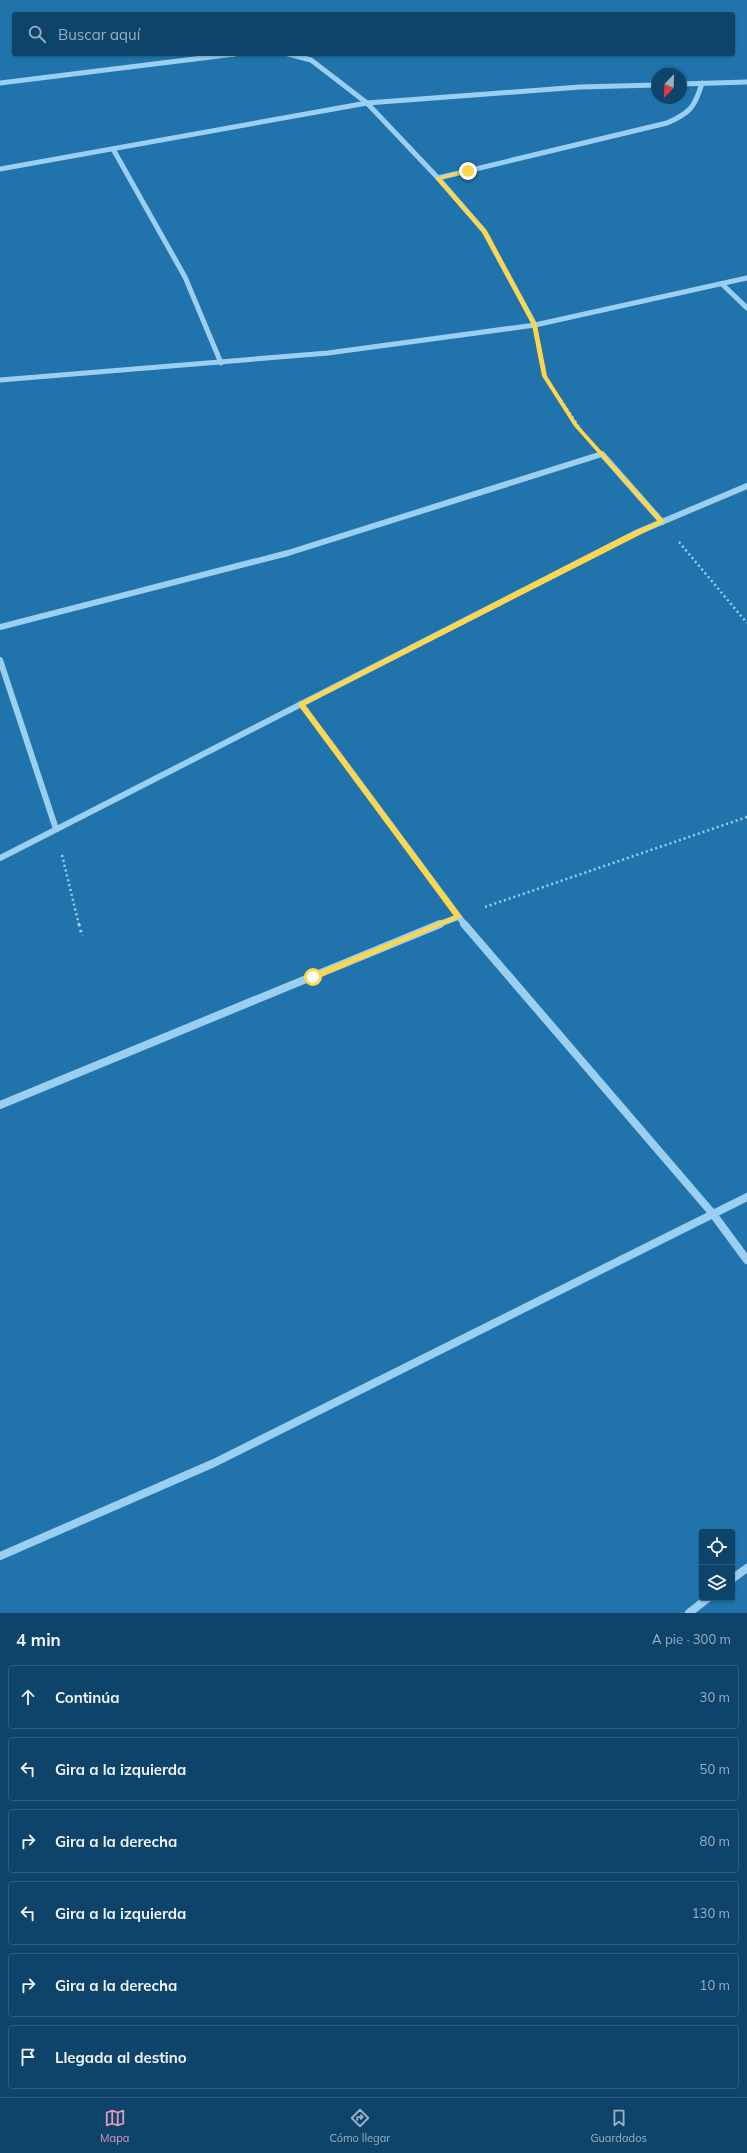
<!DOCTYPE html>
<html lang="es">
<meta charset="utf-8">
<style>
body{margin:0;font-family:Mulish,sans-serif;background:#174b70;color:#f1f3f6}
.controls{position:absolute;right:12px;bottom:12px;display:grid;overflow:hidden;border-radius:4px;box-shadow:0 1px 3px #0004}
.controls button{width:36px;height:36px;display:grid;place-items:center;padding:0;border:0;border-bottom:1px solid #2e5c7e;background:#0e446a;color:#f1f3f6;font:20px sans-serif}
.compass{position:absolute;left:651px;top:68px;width:36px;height:36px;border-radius:50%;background:#0e446a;box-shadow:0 1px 3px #0004;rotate:203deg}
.stop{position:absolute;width:12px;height:12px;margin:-9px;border:3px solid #ffd54a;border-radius:50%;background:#fff}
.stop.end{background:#ffd54a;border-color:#fff;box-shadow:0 1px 4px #0008}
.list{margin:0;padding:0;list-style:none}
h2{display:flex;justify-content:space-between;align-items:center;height:52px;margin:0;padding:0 16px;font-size:17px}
h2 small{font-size:13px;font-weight:400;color:#9bb0c1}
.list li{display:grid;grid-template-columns:26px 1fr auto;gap:12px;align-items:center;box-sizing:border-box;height:64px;margin:0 8px 8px;padding:0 8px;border:1px solid #2e5c7e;border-radius:4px}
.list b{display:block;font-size:15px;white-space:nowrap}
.list em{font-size:13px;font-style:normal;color:#9bb0c1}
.icon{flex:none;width:22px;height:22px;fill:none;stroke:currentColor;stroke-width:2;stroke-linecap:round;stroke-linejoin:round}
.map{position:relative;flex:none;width:747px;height:1613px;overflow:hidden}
.search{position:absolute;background:#0e446a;box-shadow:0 1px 3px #0004;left:12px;right:12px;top:12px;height:44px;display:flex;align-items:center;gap:10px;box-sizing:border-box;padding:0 14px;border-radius:4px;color:#9bb0c1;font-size:15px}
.sheet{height:484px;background:#0e446a}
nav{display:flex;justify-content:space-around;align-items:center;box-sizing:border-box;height:56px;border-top:1px solid #2e5c7e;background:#0e446a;font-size:11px;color:#9bb0c1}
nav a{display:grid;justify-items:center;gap:2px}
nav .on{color:#e797bd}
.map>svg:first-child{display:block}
</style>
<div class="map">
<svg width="747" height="1613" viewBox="0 0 747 1613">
<rect width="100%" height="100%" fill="#125a8d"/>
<path fill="#2074ab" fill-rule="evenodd" d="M0,0H747V1613H0ZM14,14H733V54H14ZM657,74H681V98H657ZM702,1532H732V1598H702Z"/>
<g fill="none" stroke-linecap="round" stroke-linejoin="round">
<polyline stroke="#9bcff1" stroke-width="2" stroke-dasharray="1.5 2" stroke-linecap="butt" points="539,348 545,376 561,401"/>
<g stroke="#9bcff1" stroke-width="2.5" stroke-dasharray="2 3" stroke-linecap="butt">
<polyline points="561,400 583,433"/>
<polyline points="679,542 747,623"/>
<polyline points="62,855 79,925"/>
<polyline points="485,907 747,817"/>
</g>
<polyline stroke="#9bcff1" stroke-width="3" stroke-dasharray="2.5 3.5" stroke-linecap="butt" points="79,924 82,936"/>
<g stroke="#9bcff1" stroke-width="5">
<polyline points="288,54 311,60 367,103 438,178 484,231 535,325"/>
<polyline points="0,83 235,54"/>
<polyline points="681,84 747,82"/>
<polyline points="113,149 185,277 221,363"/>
<polyline points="0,169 367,103 580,87 657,85"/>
<path d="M438,178L667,123C690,113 695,107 702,83"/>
<polyline points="722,284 747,308"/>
<polyline points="0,380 328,353 535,325 747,278"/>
</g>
<g stroke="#9bcff1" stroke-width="6">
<polyline points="0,627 288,553 602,454 662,522"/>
<polyline points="0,660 56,829"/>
<polyline points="301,704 465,925"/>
<polyline points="0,858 638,532 747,486"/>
<polyline points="437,925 458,917"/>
</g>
<g stroke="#9bcff1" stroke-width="8">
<polyline points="464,924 713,1214 747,1260"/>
<polyline points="0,1105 440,924"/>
<polyline points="0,1556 214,1463 747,1197"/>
<polyline points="732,1579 747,1568"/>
<polyline points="689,1613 708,1598"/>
</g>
</g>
<polygon fill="#ffd54a" points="468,169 470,172 441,179 487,231 537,325 547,376 578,425 665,522 305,705 462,917 313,980 310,979 310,975 454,916 299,706 299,703 622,537 658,521 574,426 542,376 532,325 482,232 435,178"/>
</svg>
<div class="controls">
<button><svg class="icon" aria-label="locate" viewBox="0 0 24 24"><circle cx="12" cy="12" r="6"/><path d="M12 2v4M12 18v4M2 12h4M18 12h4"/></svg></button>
<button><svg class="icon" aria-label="layers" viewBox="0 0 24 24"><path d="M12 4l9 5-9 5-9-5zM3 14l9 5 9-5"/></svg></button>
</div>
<svg class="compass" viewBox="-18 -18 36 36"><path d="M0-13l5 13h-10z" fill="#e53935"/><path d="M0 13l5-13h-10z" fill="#9bb0c1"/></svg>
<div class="stop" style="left:313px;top:977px"></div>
<div class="stop end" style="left:468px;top:171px"></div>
<div class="search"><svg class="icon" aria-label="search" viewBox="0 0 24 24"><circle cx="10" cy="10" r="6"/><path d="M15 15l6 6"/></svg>Buscar aquí</div>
</div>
<section class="sheet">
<h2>4 min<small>A pie · 300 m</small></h2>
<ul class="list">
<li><svg class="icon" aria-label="ahead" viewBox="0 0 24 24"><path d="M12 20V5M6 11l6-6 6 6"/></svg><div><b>Continúa</b></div><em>30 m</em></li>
<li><svg class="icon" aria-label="left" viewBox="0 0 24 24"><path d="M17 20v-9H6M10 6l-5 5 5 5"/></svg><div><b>Gira a la izquierda</b></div><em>50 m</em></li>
<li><svg class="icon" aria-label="right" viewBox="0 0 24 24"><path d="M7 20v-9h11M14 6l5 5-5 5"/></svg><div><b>Gira a la derecha</b></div><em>80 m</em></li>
<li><svg class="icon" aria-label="left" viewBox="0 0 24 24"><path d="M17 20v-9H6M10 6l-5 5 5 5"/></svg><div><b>Gira a la izquierda</b></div><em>130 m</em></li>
<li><svg class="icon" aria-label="right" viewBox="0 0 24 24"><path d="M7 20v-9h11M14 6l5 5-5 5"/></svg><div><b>Gira a la derecha</b></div><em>10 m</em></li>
<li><svg class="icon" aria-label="arrive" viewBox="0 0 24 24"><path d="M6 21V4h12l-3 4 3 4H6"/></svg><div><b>Llegada al destino</b></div></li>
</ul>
</section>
<nav>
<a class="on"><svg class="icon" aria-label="map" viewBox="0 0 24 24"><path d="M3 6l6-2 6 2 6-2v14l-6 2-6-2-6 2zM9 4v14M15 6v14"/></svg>Mapa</a>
<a><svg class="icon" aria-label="directions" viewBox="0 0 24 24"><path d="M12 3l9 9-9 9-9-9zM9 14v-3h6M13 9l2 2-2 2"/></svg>Cómo llegar</a>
<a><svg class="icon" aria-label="saved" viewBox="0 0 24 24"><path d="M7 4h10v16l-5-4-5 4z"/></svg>Guardados</a>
</nav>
